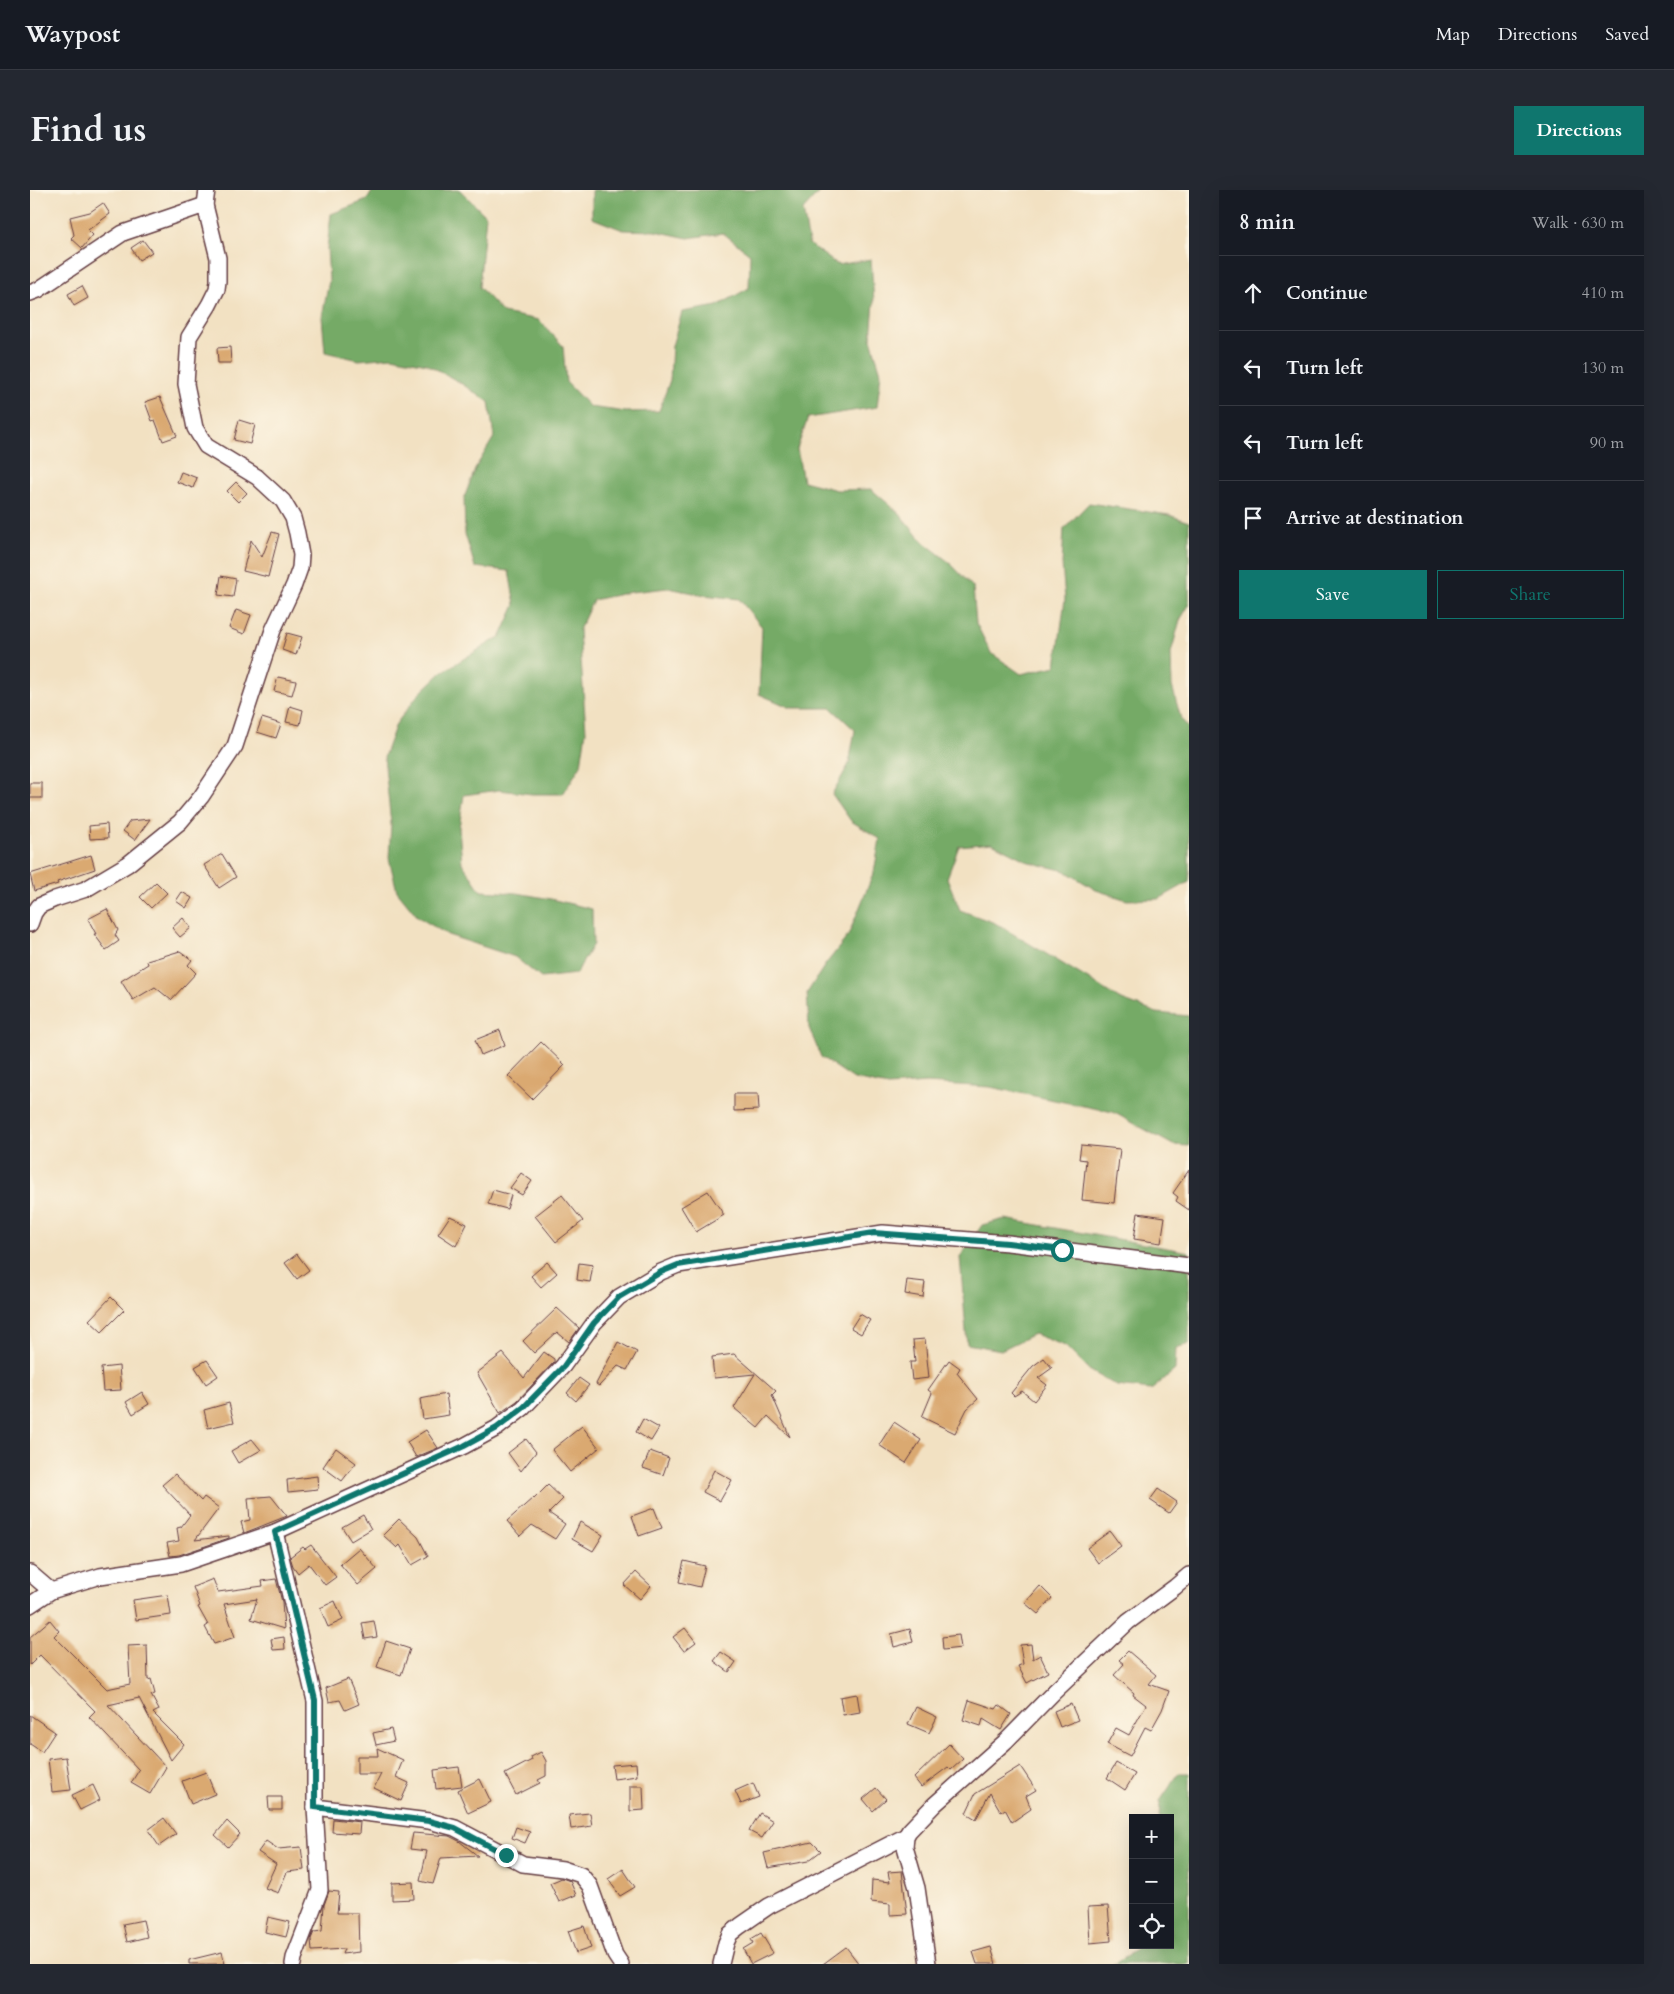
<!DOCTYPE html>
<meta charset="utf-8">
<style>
body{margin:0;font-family:Cardo,serif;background:#242831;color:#f1f3f6}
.controls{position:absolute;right:15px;bottom:15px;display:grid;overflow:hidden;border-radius:0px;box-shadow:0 5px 20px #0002}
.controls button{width:45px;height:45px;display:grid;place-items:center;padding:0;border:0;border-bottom:1px solid #363941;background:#171b24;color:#f1f3f6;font:25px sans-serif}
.stop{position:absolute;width:15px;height:15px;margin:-11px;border:4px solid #0f766e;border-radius:50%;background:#fff}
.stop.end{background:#0f766e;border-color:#fff;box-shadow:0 1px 5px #0008}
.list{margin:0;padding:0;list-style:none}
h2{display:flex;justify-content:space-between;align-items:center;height:65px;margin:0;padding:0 20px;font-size:21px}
h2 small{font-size:16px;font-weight:400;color:#9ea1a6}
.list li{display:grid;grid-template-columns:32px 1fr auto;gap:15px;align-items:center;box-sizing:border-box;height:75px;padding:0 20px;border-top:1px solid #363941}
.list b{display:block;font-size:19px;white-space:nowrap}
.list em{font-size:16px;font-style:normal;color:#9ea1a6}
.actions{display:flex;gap:10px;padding:15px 20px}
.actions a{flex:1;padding:11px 0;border:1px solid #0f766e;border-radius:0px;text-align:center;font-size:18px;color:#0f766e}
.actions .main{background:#0f766e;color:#fff}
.icon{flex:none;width:28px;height:28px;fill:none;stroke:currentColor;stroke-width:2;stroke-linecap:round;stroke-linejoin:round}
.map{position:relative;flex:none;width:1159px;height:1774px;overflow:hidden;border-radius:0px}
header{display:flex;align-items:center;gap:30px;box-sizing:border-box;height:70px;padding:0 25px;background:#171b24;border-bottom:1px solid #363941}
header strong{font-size:24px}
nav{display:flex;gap:28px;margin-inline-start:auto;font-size:18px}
.intro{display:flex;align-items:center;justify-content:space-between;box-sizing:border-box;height:120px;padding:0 30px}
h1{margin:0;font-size:35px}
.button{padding:12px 22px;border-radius:0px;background:#0f766e;color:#fff;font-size:18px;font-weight:700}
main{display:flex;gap:30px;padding:0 30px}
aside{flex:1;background:#171b24;border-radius:0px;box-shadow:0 5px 20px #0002}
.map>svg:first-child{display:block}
</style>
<header>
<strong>Waypost</strong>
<nav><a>Map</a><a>Directions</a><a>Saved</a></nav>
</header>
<div class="intro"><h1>Find us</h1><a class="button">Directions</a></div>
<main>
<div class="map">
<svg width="1159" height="1774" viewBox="0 0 1159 1774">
<rect width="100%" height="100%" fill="#fcf5e5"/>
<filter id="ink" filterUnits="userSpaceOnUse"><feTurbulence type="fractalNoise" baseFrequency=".02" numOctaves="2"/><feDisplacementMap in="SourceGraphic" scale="10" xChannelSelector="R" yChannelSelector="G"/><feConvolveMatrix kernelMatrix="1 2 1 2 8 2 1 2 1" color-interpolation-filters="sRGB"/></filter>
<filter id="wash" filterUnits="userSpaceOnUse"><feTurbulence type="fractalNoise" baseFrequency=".0096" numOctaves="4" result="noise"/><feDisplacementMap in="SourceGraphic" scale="20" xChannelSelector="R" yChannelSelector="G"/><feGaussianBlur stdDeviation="1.12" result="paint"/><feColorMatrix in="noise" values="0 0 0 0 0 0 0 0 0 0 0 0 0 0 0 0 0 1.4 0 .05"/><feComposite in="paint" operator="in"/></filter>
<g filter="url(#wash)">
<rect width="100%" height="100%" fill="#f2e1c2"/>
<g fill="#74aa66" stroke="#5f6448">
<polygon points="343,0 430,0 456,26 449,97 473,123 509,130 533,156 536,192 560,217 596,222 629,221 640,190 642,156 652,122 687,116 719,98 720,64 693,43 658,48 625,41 593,40 562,28 562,0 791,0 773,20 779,54 808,75 841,69 844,112 841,149 851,183 847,217 778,228 767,259 773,291 807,300 841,299 868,322 891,350 919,372 943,397 946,433 961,463 991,484 1026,476 1035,409 1032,374 1034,339 1059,313 1139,325 1159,332 1159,415 1150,430 1141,463 1142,496 1151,529 1159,538 1159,692 1129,709 1097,710 1066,700 1035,681 999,672 962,653 929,656 917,688 930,720 965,733 1058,789 1089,809 1127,823 1159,826 1159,956 1143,955 1083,922 960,897 896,893 858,896 824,889 791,867 779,838 777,803 795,775 818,746 844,682 850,649 821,631 802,604 819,574 825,540 801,518 761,518 729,504 732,437 709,409 674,405 638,398 601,402 563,410 549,440 556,541 551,575 533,604 502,604 469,600 434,605 429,638 432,673 451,701 487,703 521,709 562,719 563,754 546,784 511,788 485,767 418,745 388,727 367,701 359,668 361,634 354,567 366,534 387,506 412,482 471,446 485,415 479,381 445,377 435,344 434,308 446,277 464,247 459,212 429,192 397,174 362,167 329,170 295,162 292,127 299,91 297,58 301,24 337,10"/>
<polygon points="975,1029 1159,1062 1159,1154 1146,1158 1145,1180 1121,1200 1087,1196 1059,1180 1035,1156 1004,1144 971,1160 937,1154 930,1067 952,1035"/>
<polygon points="1149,1583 1159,1583 1159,1774 1083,1774 1098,1766 1109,1755 1140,1755 1140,1628 1129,1628 1130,1611"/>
</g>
<g id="blocks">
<g fill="#daa971">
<polygon points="73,13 80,24 58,40 63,45 52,58 41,48 44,45 40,27 60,22"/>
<polygon points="113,50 122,62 109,70 101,58"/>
<polygon points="52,96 58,108 44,116 38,104"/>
<polygon points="200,157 201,173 188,173 187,158"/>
<polygon points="130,207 147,246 133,251 125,230 122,231 115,212"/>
<polygon points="209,230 225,235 220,254 204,250"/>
<polygon points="151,282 167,288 163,298 147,292"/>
<polygon points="206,292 217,303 208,312 197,301"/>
<polygon points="242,342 249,344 238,387 213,381 221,350 232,367"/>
<polygon points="191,386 206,389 203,407 188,405"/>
<polygon points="206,420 221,425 214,444 199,438"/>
<polygon points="257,443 272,447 266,465 252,460"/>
<polygon points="248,487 266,491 262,505 244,501"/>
<polygon points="260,516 273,520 270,535 256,532"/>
<polygon points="232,528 251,534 246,548 227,542"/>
<rect x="0" y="593" width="12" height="15"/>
<polygon points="120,629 105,650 93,641 100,631"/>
<polygon points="77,634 78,648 60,649 59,636"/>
<polygon points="192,664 206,687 189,698 174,675"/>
<polygon points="61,665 65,679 27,692 28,694 4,701 0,684"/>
<polygon points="126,692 137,703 121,718 110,707"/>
<polygon points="152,702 162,708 156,718 146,711"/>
<polygon points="77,719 88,740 85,745 89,751 76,760 64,744 66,744 58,729"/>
<polygon points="153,728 161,738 150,747 142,738"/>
<polygon points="150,761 162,770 158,775 166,783 141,810 125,797 103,810 91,791 118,774 117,771"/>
<polygon points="470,840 475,855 451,865 445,850"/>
<polygon points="511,852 535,875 502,909 478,886"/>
<polygon points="704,904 728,904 729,920 704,921"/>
<polygon points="1051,955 1090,959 1084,1013 1052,1010 1056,970 1049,969"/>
<polygon points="1159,980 1159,1020 1146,1011 1148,1007 1143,1003"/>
<polygon points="491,983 502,991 492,1005 480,998"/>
<polygon points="463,1000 481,1005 477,1019 458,1014"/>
<polygon points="678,1001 694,1025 666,1042 651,1017"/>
<polygon points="532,1005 553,1031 526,1052 505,1026"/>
<polygon points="1108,1023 1135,1027 1131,1053 1104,1049"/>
<polygon points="420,1026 437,1034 426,1056 408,1044"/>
<polygon points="267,1064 279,1080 267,1089 255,1073"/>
<polygon points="517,1072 527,1083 511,1097 501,1086"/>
<polygon points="549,1073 563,1075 560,1092 547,1090"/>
<polygon points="877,1090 895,1092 893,1107 875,1104"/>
<polygon points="81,1107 94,1120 72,1142 59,1130"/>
<polygon points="527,1118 549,1138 539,1152 527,1142 504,1163 493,1151"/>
<polygon points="830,1124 840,1130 831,1144 821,1138"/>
<polygon points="895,1149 899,1188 882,1190 880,1172 885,1172 883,1150"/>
<polygon points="588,1152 607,1162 597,1180 588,1176 569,1196 566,1194"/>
<polygon points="514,1162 524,1169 524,1172 487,1211 470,1223 447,1183 473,1163 494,1188"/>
<polygon points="704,1164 746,1201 742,1205 760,1247 738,1226 728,1238 704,1218 725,1184 684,1188 682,1167"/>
<polygon points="1014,1168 1022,1178 1008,1188 1017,1195 1004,1211 992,1201 984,1206 981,1203 1003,1176"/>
<polygon points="177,1170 188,1186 176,1194 165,1177"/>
<polygon points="919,1170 930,1178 927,1183 948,1209 937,1219 925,1243 892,1227 902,1203 898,1200"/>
<polygon points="89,1176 91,1200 73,1201 71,1178"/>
<polygon points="549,1188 559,1195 546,1211 537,1203"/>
<polygon points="112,1202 119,1214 103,1224 96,1212"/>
<polygon points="416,1204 419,1225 393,1229 390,1209"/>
<polygon points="199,1213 204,1232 178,1238 174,1220"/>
<polygon points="613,1229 629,1238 621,1251 606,1242"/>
<polygon points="864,1232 891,1250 876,1273 849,1255"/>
<polygon points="552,1236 569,1258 540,1282 522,1260"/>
<polygon points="396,1240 408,1258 386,1267 377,1252"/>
<polygon points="222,1249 231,1260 208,1273 201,1261"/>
<polygon points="496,1249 506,1262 491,1281 478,1263"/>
<polygon points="306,1258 326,1273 312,1291 293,1277"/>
<polygon points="620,1261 639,1268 633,1285 613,1278"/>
<polygon points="684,1280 702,1290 690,1311 673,1302"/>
<polygon points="145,1284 171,1311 174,1307 189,1318 165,1350 199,1346 199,1348 149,1365 140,1366 137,1353 149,1351 147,1338 151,1337 160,1325 132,1295"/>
<polygon points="287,1286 288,1299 258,1302 257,1290"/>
<polygon points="518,1295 533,1309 519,1323 535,1334 525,1349 502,1335 490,1346 477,1331 503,1308 504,1309"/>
<polygon points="1128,1299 1147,1312 1139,1323 1120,1310"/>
<polygon points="241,1306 257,1326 214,1343 211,1332 220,1330 218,1308"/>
<polygon points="624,1318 632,1338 609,1346 602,1326"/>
<polygon points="333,1325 341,1339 321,1351 312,1337"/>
<polygon points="369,1329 388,1347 398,1366 382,1375 370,1355 367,1358 353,1345"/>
<polygon points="550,1332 573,1345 563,1361 542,1349"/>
<polygon points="1080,1341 1091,1356 1068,1373 1057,1358"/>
<polygon points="281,1355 306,1387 295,1395 279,1374 268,1383 263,1376 260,1367 273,1357 275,1359"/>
<polygon points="329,1358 347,1379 328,1395 310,1374"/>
<polygon points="654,1371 675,1376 670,1397 649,1392"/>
<polygon points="606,1382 621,1396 610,1409 594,1395"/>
<polygon points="183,1389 188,1402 233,1396 232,1391 246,1389 252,1412 254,1439 221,1429 227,1409 194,1414 205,1447 184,1454 175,1437 178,1435 168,1417 170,1416 163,1397"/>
<polygon points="1010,1396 1022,1408 1008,1424 995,1413"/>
<polygon points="138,1405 141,1425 106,1430 103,1410"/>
<polygon points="305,1411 313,1430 298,1437 290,1418"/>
<polygon points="20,1430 29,1441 24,1446 77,1499 100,1494 98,1456 117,1455 118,1490 121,1489 125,1504 121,1505 129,1520 123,1523 154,1554 141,1570 109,1508 78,1515 136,1577 120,1604 101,1593 109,1580 59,1527 65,1521 10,1465 0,1475 0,1447"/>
<polygon points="344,1431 347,1447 335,1449 332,1433"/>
<polygon points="655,1438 666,1452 654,1461 643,1447"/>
<polygon points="880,1439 883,1452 864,1457 861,1444"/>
<polygon points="929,1445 931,1458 913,1460 912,1447"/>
<polygon points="254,1447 255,1459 243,1460 241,1449"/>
<polygon points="356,1451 380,1459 371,1485 347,1477"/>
<polygon points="1001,1454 1003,1469 1010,1465 1018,1482 997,1493 988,1476 993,1474 990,1455"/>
<polygon points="1098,1461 1126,1485 1119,1494 1139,1501 1132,1520 1121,1540 1115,1537 1100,1566 1077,1554 1086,1538 1099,1545 1116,1515 1103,1505 1104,1503 1084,1485 1094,1474 1089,1470"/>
<polygon points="691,1462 706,1472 699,1482 684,1471"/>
<polygon points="318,1489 329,1514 315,1520 310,1510 299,1512 296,1498"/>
<polygon points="827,1504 830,1522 813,1525 810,1507"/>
<polygon points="939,1510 966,1519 969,1515 981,1524 971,1540 953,1529 951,1536 933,1530"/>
<polygon points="1041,1514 1048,1530 1030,1537 1024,1521"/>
<polygon points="886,1517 907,1527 899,1543 878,1534"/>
<polygon points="0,1525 25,1542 12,1562 0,1554"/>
<polygon points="361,1539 364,1551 346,1555 343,1543"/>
<polygon points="919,1554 933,1569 921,1580 918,1577 891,1597 884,1588"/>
<polygon points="347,1558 373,1570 366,1587 379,1593 371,1611 344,1598 351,1584 327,1584 327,1566 348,1566"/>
<polygon points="511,1562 516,1571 516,1586 508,1590 510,1593 486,1605 475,1584 502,1570 501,1567"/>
<polygon points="36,1567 41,1600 22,1602 18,1569"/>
<polygon points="606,1573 607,1586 584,1589 582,1575"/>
<polygon points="1086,1573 1105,1584 1095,1600 1077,1588"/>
<polygon points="990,1576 1006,1600 996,1606 1001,1619 982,1632 975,1619 971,1622 960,1603 946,1629 936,1623 945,1604"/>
<polygon points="429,1577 432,1596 406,1599 404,1580"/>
<polygon points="176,1582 185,1604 161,1614 152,1591"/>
<polygon points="450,1589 461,1612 438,1623 428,1600"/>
<polygon points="723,1593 729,1607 711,1614 705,1601"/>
<polygon points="63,1595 70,1610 50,1620 42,1605"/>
<polygon points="600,1596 613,1596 614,1620 600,1621"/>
<polygon points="846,1598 856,1609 843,1621 833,1609"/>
<polygon points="238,1607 252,1607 252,1620 239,1620"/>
<polygon points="560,1623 562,1636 541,1639 539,1625"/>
<polygon points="730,1623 743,1631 732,1648 719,1641"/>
<polygon points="134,1628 146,1644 129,1656 118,1640"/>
<polygon points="303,1629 330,1632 329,1644 302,1642"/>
<polygon points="197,1631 210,1644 198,1657 185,1645"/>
<polygon points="486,1637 500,1642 495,1653 482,1648"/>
<polygon points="383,1643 419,1646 429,1651 448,1666 411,1668 403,1694 390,1691 397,1661 380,1659"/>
<polygon points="236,1651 248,1659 271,1657 274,1680 257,1682 248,1703 235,1698 246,1674 228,1662"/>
<polygon points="782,1652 791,1661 778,1671 738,1678 734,1663"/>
<polygon points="593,1679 605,1697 590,1706 578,1689"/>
<polygon points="872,1681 877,1724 860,1725 860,1714 841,1712 842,1690 860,1692 858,1682"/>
<polygon points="532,1688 540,1691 546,1705 529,1712 520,1693"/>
<polygon points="383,1692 384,1709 362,1710 362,1693"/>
<polygon points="299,1701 309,1702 307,1723 328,1723 329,1762 312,1764 314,1759 282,1761 281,1749 284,1742 292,1741 294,1715"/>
<polygon points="1078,1716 1081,1751 1060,1753 1058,1717"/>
<polygon points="238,1727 260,1732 256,1747 235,1742"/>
<polygon points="113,1730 117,1747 97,1752 93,1734"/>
<polygon points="554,1736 561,1758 546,1763 538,1741"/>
<polygon points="731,1743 743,1763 721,1774 713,1759 723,1753 721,1749"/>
<polygon points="816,1757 829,1774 793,1774"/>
<polygon points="961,1757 966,1774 947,1774 943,1762"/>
<polygon points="192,1762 195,1774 159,1774 159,1770"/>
</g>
</g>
</g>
<g filter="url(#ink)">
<use href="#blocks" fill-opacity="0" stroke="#633c42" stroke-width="1"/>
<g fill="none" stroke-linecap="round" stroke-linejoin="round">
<g stroke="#633c42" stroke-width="18">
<g id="minor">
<polyline points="0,103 8,100 93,43 175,15"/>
<polyline points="0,734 4,723 9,716 25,709 56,699 98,674 150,632 171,607 205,556 243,440 264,395 270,378 271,365 267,343 263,328 253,311 227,287 176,256 165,238 156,194 159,147 179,115 187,99 188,91 188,68 175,15 177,0"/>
<polyline points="245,1342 285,1511 285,1617 290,1700 264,1768 263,1774"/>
<polyline points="0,1383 21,1401"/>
<polyline points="0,1415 21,1401 70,1386 151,1374 245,1342 434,1256 467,1238 493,1218 533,1176 564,1133 589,1107 631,1082 648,1075 853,1043 978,1053 1159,1076"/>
<polyline points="285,1617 399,1631 425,1638 493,1674 533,1679 551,1685 560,1696 585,1765 591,1774"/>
<polyline points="691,1774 696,1753 700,1744 710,1736 739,1716 876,1646"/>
<polyline points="898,1774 887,1698 875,1657 876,1646 879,1641 904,1615 976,1551 1024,1502 1098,1432 1145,1397 1159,1385"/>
</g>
</g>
<use href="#minor" stroke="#fff" stroke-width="15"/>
</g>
</g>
<g fill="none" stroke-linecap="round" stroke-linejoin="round" filter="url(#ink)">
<polyline stroke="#0f766e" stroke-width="6" points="476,1665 425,1638 399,1631 285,1617 285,1510 245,1342 434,1256 467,1238 493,1218 534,1176 564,1133 589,1107 631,1082 648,1075 844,1043 978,1053 1032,1060"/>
</g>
</svg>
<div class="controls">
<button>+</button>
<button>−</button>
<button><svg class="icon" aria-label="locate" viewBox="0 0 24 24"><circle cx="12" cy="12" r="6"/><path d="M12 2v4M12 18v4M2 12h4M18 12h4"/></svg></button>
</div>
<div class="stop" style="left:1032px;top:1060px"></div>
<div class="stop end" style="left:476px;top:1665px"></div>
</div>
<aside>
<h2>8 min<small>Walk · 630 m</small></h2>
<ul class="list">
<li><svg class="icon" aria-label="ahead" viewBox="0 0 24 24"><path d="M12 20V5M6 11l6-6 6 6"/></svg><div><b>Continue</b></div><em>410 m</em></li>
<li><svg class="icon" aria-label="left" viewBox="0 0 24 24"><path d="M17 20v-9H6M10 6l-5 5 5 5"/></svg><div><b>Turn left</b></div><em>130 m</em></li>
<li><svg class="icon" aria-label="left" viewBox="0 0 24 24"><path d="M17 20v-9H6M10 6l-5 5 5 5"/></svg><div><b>Turn left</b></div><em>90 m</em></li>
<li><svg class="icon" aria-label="arrive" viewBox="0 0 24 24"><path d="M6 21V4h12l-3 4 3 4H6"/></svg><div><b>Arrive at destination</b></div></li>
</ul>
<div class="actions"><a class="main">Save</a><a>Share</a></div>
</aside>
</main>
